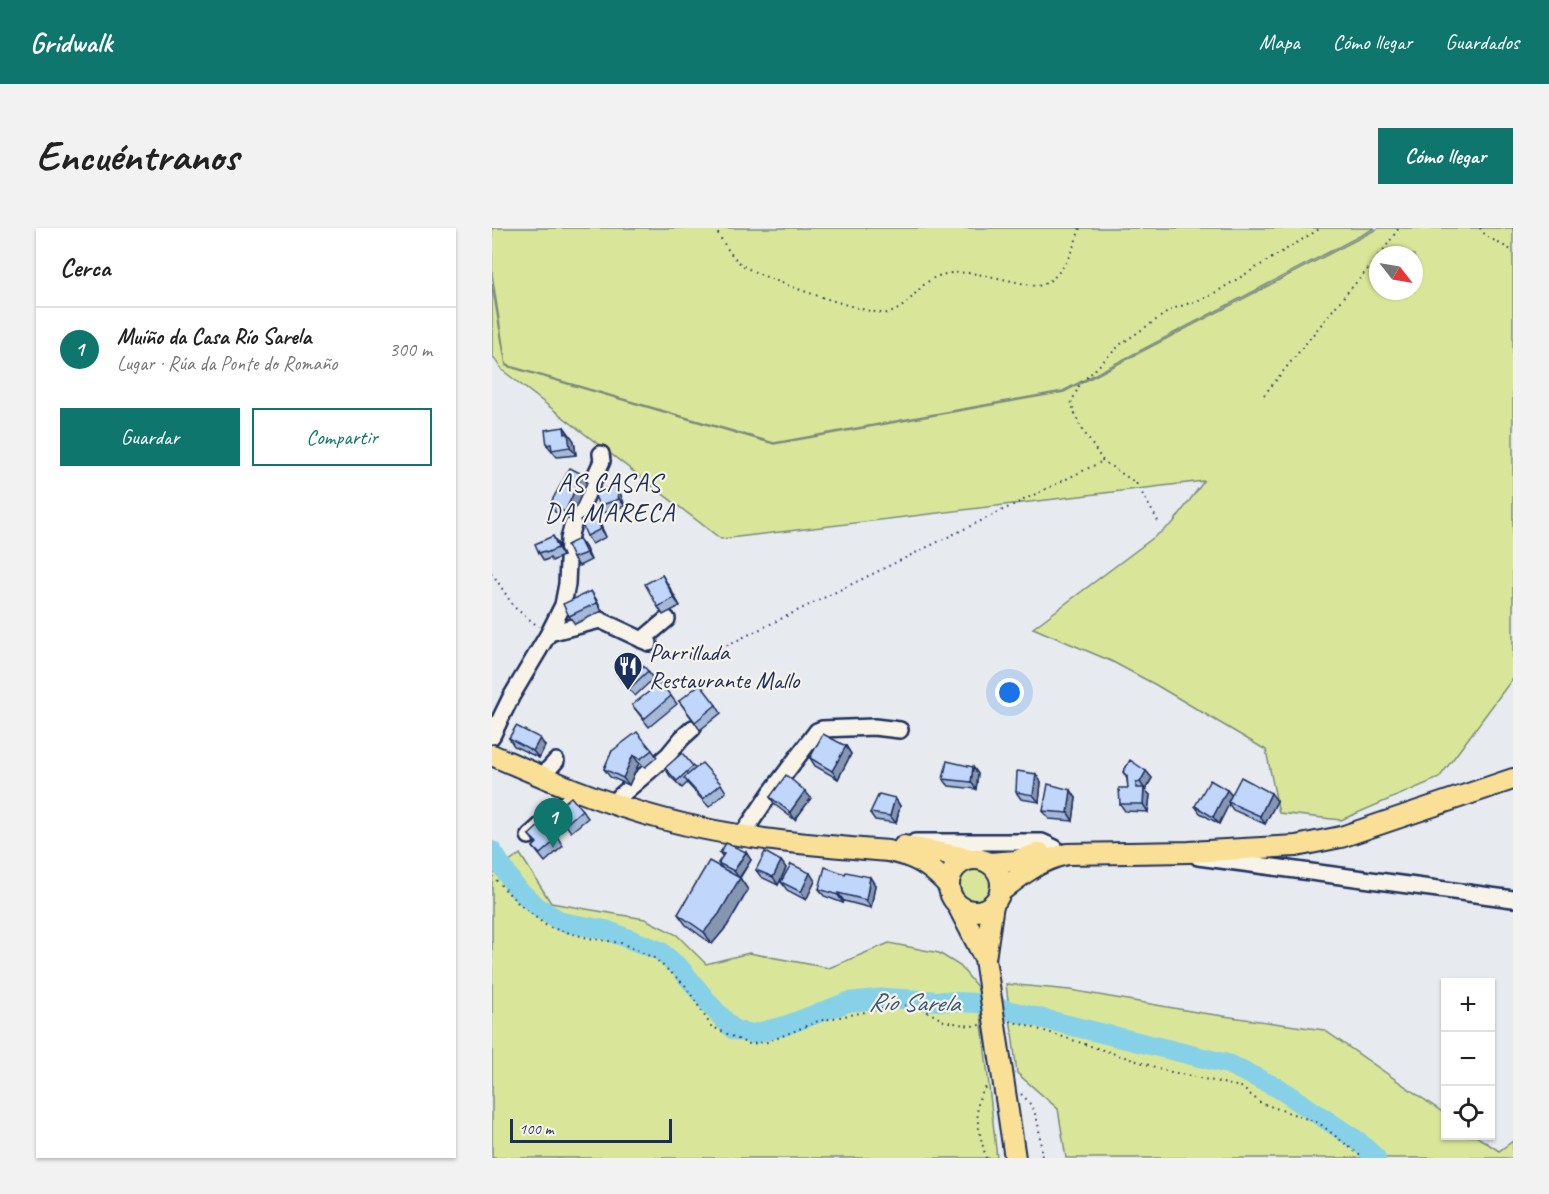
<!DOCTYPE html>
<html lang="es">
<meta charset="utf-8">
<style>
body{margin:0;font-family:Caveat,sans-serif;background:#f2f2f2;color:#222}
.controls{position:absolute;right:18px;bottom:18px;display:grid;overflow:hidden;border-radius:0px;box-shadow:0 2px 4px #0004}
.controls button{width:54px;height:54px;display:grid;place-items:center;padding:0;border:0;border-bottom:2px solid #e0e0e0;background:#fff;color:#222;font:30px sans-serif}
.compass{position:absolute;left:877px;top:18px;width:54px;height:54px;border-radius:50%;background:#fff;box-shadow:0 2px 4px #0004;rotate:121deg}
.scale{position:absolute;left:18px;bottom:15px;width:162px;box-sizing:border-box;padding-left:6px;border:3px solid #1b2f5e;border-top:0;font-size:16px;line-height:21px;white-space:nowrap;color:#1b2f5e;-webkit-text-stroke:4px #f7f3e8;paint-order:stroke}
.you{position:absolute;left:518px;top:465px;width:21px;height:21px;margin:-15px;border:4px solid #fff;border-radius:50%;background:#1a73e8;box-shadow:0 0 0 9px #1a73e833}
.badge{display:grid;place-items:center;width:39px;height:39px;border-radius:50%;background:#0f766e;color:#fff;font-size:20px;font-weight:700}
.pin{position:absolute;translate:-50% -50px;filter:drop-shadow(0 2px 3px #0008)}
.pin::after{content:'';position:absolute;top:32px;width:21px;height:18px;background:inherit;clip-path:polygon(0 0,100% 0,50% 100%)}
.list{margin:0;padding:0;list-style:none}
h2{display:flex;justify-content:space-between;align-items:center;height:78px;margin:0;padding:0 24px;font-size:26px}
h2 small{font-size:20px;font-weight:400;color:#767676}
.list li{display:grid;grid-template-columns:39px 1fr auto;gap:18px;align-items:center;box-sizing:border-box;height:84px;padding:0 24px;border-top:2px solid #e0e0e0}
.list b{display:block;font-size:22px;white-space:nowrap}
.list p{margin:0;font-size:20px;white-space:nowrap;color:#767676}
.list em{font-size:20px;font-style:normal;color:#767676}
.actions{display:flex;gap:12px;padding:18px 24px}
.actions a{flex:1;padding:14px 0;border:2px solid #0f766e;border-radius:0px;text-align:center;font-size:21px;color:#0f766e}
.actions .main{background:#0f766e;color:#fff}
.icon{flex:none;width:33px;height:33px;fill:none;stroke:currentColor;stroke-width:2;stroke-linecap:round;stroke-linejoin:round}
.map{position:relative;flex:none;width:1021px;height:930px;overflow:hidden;border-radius:0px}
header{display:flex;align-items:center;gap:36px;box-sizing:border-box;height:84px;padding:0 30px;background:#0f766e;color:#fff}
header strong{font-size:28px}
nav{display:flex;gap:33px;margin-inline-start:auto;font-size:21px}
.intro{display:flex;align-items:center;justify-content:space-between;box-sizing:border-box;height:144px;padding:0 36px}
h1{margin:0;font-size:42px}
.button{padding:15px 27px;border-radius:0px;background:#0f766e;color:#fff;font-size:21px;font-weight:700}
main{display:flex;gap:36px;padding:0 36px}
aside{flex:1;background:#fff;border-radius:0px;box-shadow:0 2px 4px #0004}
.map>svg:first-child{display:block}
</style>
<header>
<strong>Gridwalk</strong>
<nav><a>Mapa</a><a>Cómo llegar</a><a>Guardados</a></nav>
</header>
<div class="intro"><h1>Encuéntranos</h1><a class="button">Cómo llegar</a></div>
<main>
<aside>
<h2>Cerca<small></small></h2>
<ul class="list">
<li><span class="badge">1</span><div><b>Muíño da Casa Río Sarela</b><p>Lugar · Rúa da Ponte do Romaño</p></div><em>300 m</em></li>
</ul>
<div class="actions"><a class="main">Guardar</a><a>Compartir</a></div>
</aside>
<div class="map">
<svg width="1021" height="930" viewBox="0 0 1021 930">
<rect width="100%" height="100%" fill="#e7eaee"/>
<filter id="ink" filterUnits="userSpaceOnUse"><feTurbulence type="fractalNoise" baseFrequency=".0167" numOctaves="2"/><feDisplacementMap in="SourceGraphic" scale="12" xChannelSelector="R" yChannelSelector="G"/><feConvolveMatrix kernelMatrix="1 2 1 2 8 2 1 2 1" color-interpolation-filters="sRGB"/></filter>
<g filter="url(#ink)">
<g fill="#d9e699" stroke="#7a8a7c" stroke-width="1.5" fill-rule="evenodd">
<polygon points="0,0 883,0 571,163 282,215 14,137 0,46"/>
<path d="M887,0H1021V450L947,550L849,592L787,585L774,522L664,457L619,433L541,400L681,295L712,253L229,311L10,142L0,127V56L14,138L282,216L572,164ZM886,27H922V63H886Z"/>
<polygon points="28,626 59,675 153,691 185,707 214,736 257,725 337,740 397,715 447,725 468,738 486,760 505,930 0,930 0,647"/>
<circle cx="484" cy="657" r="16"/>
<polygon points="514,756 578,762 710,785 832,802 953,886 954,908 984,908 1007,923 1021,913 1021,930 574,930 566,881 525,845"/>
</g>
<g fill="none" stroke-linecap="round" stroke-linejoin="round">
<polyline stroke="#87d1e8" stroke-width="20" points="0,623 24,660 47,680 70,694 114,702 168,723 189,741 220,779 242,802 261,806 292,798 356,774 393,770 486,775 736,836 786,860 866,913 884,930"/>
<g stroke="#1b2f5e" stroke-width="20">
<g id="minor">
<polyline points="57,405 108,392 157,415"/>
<polyline points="150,412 175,391"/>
<polyline points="0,508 19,469 57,405 71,377 75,356 77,311 80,299 110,233 109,226"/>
<polyline points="50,548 64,533"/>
<polyline points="120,575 176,527 190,510 201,500"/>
<polyline points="250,607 280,563 325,503 330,501 382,499 408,502"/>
<polyline points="37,608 78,571"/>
<polyline points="423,614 550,614 563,620"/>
<polyline points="706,629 1021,671"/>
</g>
</g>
<g stroke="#1b2f5e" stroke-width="24">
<g id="major">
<path d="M0,527C55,551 113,576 171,591C244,611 321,617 396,623C423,628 439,638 457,658"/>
<polyline points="412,618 480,631"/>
<circle cx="483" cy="657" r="26"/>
<polyline points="497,635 524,633 548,625"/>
<path d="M508,664C529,647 548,632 575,626L697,624L804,618L849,609L1021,551"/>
<polyline points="466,678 493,731"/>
<polyline points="493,731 501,676"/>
</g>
</g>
<g stroke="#1b2f5e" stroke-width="2" stroke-dasharray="1.5 4.5" stroke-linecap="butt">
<path d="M223,0C230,13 238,27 250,37C266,49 381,89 397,85C424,77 425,48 460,45C484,42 521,55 546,58C570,52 581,22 588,0"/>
<polyline points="988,0 994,8 1021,23"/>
<polyline points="888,27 907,0"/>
<polyline points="772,167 853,67 886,30"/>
<polyline points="666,293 644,255 611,233 588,198 579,175 588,156 629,116 680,81 716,69 829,0"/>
<polyline points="0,345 22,379 47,399"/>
<polyline points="168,420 195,431 209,430 611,233"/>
<polyline points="0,648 28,677 56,699 96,710 129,715 162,730 193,757 219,798 256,816 276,814 326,793 411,777 429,780 452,793 478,798 488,797"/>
<polyline points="518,793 559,805 675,843 749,859 769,875 827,895 871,930"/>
<path d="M529,866C549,883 547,906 550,930"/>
<path d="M494,930C489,910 476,872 497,857"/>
</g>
<use href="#minor" stroke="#f7f3e8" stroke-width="15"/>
<use href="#major" stroke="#f9e096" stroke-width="20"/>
<g stroke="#1b2f5e" stroke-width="24" stroke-linecap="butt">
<polyline id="major-bridge" points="493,731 523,930"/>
</g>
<use href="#major-bridge" stroke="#f9e096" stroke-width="20"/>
</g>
<g fill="#a6b8d8" stroke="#1b2f5e" stroke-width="1.5">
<polygon points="72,199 82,213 84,227 65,229 55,217"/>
<polygon points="90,246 95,254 78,292 63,284 58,276"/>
<polygon points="128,265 133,278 112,285 107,278"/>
<polygon points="102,287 107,294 114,309 100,316 95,308"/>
<polygon points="87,311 93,319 99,332 87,338 81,330"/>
<polygon points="66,316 71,328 60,333 58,330 52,333 47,325"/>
<polygon points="170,347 188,378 171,387 166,379"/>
<polygon points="104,371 110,383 83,396 77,388"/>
<polygon points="156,443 161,451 143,468 129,453 124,445"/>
<polygon points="179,468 185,476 157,499 140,477"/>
<polygon points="187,473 224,477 229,485 208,502"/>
<polygon points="17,510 53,518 47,530 22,518"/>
<polygon points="354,518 359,526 346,551 323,538 318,530"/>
<polygon points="160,522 165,529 153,539 147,535 137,557 118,549 112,541 120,523"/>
<polygon points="201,538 203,541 229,556 234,564 217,579 195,555 190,560 178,548 173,540"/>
<polygon points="481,539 486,546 484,561 457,558 451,551"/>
<polygon points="654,543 660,550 653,562 658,567 656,584 633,583 628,576 636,560 635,551 631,544"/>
<polygon points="549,554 547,574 529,571 524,564"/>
<polygon points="735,562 740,568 785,573 773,596 741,582 737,576 727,596 708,585 703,578"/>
<polygon points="278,569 319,570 303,592 283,577"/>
<polygon points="403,570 408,578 404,595 383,592 378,585"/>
<polygon points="584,570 581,593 557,591 551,583"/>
<polygon points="63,582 90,582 96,590 79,604"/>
<polygon points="37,607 66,610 71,618 53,634 41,619 44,616"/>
<polygon points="228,625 259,632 248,650 256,662 235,698 220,716 194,697 186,686 230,640 226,635 231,629"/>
<polygon points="289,633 294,640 286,657 269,649 264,642"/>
<polygon points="323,653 314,672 295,662 289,654"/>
<polygon points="383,657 379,680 352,673 351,675 332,668 327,661"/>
</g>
<g fill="#8796b0" stroke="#1b2f5e" stroke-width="1.5">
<polygon points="72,199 82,213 84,227 78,219 73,206"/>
<polygon points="90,246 95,254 78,292 73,284"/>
<polygon points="123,257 128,265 133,278 127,271"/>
<polygon points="102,287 107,294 114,309 109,301"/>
<polygon points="61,308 66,316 71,328 66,320"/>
<polygon points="87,311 93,319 99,332 94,325"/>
<polygon points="170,347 175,355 188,378 182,370"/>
<polygon points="99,363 104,371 110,383 105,375"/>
<polygon points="48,510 53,518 47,530 41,523"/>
<polygon points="354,518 359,526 346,551 340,543"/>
<polygon points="141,527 147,535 137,557 131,550"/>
<polygon points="481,539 486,546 484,561 479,554"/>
<polygon points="654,543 660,550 653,562 658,567 656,584 651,576 652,560 648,554"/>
<polygon points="544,546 549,554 547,574 541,567"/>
<polygon points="579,562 584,570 581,593 576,585"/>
<polygon points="735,562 741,569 736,574 737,576 727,596 721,589"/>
<polygon points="313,563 319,570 303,592 298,584"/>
<polygon points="779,565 785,573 773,596 768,588"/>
<polygon points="403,570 408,578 404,595 398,588"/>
<polygon points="254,624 259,632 247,650 242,643"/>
<polygon points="289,633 294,640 286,657 281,649"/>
<polygon points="318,645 323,653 314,672 309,664"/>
<polygon points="378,649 383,657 379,680 374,672"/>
<polygon points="248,650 256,662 235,698 220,716 212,704"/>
<polygon points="346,665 352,673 351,675 346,667"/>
</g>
<g fill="#c1d6fb" stroke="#1b2f5e" stroke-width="1.5">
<polygon points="72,199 73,206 76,205 78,219 60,222 59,216 55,217 53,202"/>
<polygon points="78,240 90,246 73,284 58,276"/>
<polygon points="123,257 127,271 107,278 102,265"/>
<polygon points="102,287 109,301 95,308 88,292"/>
<polygon points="61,308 66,320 54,325 53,323 47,325 43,316"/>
<polygon points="87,311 94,325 81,330 75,317"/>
<polygon points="170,347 182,370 166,379 153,356"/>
<polygon points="99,363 105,375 77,388 71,376"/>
<polygon points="142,428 156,443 138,460 124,445"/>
<polygon points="168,455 179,468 152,491 140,477"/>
<polygon points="208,456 224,477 203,494 187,473"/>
<polygon points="24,498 48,510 41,523 17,510"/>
<polygon points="145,504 160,522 148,531 141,527 131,550 112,541 120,523"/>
<polygon points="331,506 354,518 340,543 318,530"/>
<polygon points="190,525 201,538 185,553 173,540"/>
<polygon points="638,532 654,543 648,554 644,555 644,560 652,560 651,576 628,576 627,560 636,560 635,548 631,544"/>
<polygon points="455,533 481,539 479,554 451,551"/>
<polygon points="210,535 229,556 211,571 192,550"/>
<polygon points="525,543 544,546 541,567 524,564"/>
<polygon points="294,547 313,563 298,584 278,569"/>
<polygon points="749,549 779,565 768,588 736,574"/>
<polygon points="718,552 735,562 721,589 703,578"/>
<polygon points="556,556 579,562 576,585 551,583"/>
<polygon points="387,566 403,570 398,588 378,585"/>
<polygon points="79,569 90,582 74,596 63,582"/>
<polygon points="51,594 66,610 48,626 41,619 45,615 37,607"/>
<polygon points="234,615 254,624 242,643 226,635 232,626 228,625"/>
<polygon points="273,624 289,633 281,649 264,642"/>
<polygon points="217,633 248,650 227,686 212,704 186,686"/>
<polygon points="299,636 318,645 309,664 289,654"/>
<polygon points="333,639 353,646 354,644 378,649 374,672 346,665 346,667 327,661"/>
</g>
</g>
<defs>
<g id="restaurant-pin" transform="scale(1.5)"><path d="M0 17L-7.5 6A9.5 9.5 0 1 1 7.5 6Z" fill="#1b2f5e" stroke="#f7f3e8"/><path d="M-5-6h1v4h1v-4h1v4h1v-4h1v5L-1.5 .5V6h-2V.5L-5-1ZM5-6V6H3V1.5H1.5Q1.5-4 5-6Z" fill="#fff"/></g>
</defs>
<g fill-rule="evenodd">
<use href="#restaurant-pin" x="136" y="438"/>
</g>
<g text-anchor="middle" stroke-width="4.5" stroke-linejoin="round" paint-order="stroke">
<g font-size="24" fill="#1b2f5e" stroke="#f7f3e8" text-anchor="start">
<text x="157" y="432">Parrillada<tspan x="157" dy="28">Restaurante Mallo</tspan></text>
</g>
<g font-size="26" letter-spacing="1.5" fill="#1b2f5e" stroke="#f7f3e8">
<text x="118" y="263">AS CASAS<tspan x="118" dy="30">DA MARECA</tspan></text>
</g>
<g font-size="26" font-style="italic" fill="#365880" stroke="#f7f3e8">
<text transform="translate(422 774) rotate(1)" y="9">Río Sarela</text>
</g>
</g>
</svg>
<div class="controls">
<button>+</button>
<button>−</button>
<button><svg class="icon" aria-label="locate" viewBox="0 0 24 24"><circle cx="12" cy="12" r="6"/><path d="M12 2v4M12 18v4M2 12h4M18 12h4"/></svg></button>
</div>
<svg class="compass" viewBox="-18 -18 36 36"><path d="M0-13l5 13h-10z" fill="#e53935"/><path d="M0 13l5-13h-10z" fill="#767676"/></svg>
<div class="scale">100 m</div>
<div class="you"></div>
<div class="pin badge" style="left:61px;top:620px">1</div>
</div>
</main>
